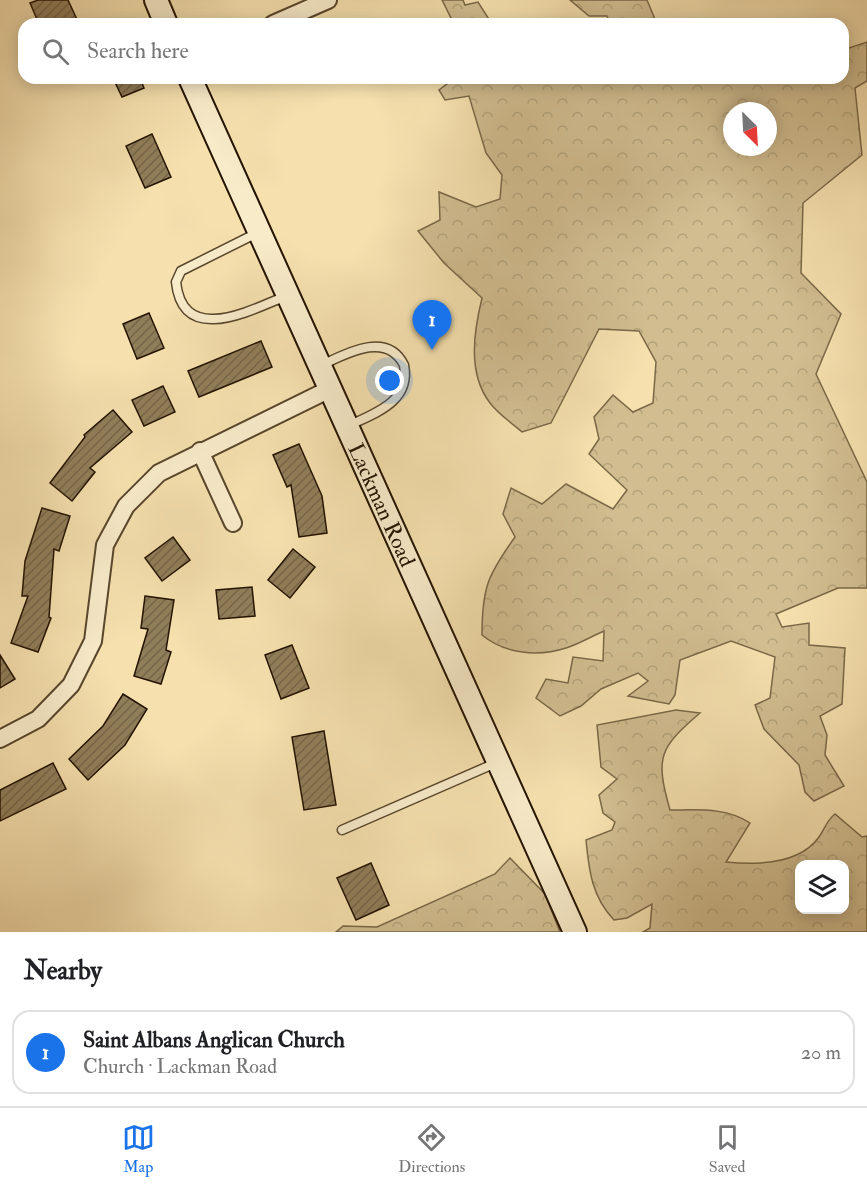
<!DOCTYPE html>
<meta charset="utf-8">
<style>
body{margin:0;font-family:"IM FELL Double Pica",serif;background:#f6f6f6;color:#202124}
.controls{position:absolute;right:18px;bottom:18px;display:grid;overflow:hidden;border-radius:12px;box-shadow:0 3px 15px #0003}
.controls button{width:54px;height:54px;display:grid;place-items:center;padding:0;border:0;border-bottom:2px solid #e0e0e0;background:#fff;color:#202124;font:30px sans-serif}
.compass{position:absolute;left:723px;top:102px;width:54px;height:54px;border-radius:50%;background:#fff;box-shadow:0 3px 15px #0003;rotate:156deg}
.you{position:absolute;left:390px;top:381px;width:21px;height:21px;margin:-15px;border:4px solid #fff;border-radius:50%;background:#1a73e8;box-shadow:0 0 0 9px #1a73e833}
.badge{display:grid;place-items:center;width:39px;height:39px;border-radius:50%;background:#1a73e8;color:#fff;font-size:20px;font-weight:700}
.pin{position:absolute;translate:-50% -50px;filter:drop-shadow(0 2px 3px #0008)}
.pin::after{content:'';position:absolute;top:32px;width:21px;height:18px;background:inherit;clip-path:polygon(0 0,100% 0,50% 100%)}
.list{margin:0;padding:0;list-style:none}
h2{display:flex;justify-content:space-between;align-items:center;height:78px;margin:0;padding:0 24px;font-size:26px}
h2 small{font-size:20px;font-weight:400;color:#757577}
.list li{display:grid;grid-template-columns:39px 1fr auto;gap:18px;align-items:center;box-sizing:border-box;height:84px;margin:0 12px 12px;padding:0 12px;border:2px solid #e0e0e0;border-radius:18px}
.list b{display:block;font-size:22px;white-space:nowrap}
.list p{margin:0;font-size:20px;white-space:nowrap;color:#757577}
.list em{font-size:20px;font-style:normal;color:#757577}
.icon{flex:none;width:33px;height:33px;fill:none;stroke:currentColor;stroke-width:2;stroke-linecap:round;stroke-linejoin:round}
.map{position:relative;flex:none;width:867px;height:932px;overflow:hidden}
.search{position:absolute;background:#fff;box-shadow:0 3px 15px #0003;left:18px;right:18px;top:18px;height:66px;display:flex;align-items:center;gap:15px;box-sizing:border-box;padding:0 21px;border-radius:18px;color:#757577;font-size:22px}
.sheet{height:174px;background:#fff}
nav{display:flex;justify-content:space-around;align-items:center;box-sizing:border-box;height:84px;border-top:2px solid #e0e0e0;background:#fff;font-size:16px;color:#757577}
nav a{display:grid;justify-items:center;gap:3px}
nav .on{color:#1a73e8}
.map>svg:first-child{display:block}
</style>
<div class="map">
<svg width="867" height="932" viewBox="0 0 867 932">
<defs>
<pattern id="forest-crowns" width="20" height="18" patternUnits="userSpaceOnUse" patternTransform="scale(1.5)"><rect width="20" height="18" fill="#d1bd90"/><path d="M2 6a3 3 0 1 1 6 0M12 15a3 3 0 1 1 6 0" fill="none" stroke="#b3a27a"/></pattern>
<pattern id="building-hatch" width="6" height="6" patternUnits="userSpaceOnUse" patternTransform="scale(1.5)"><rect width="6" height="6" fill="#907e5a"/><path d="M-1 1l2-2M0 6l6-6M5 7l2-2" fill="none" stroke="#756648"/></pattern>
</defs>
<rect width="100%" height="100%" fill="#f5e0ae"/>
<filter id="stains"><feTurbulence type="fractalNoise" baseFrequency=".00333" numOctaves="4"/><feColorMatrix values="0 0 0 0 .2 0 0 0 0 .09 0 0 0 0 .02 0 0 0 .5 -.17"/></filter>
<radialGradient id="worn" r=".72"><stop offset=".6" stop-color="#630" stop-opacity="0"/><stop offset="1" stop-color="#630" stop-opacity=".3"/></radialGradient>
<g fill="url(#forest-crowns)" stroke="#7a6848" stroke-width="1.5" fill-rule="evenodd">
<polygon points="442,0 463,0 465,5 478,2 492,24 454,24"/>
<polygon points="570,0 647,0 657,24 610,24 607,16 589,16"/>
<path d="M867,42V81L855,88L862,155L803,203L801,273L841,314L816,374L867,482V588H838L776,614L782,627L809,623V645L845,648L842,704L820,716L827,735L825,755L844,786L814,801L805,792L799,765L764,729L755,705L770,698L775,657L731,641L680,660L675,695L669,704L628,696L648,681L638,673L601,689L581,706L560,716L536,698L546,679L568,683L573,657L603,661L604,631C592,636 579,644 566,648C538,657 505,654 482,635C482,587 488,575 515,537L503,514L511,488L542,504L566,484L613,509L627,490L589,454L599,439L594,417L613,395L633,412L653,403L656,362L639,331L599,329L551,423L522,432C512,423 498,414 490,403C467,373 474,331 482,298L444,263L418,231L440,220L439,192L476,207L500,199L502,175L486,153L469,96L445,100L439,90L455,78H843V50ZM732,111H768V147H732Z"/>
<path d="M676,710L700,713C659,748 655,757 670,810C698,810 726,807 750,823L726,862C756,865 799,865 819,837C825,829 826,821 835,814L862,837L867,836V932H643L650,928L652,904L627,918L614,920C592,897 589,871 586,840L612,830L615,822L603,813L599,795L617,779L601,767L597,725ZM800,864H844V910H800Z"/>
<polygon points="510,858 545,894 560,932 336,932 343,926 377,927 495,874"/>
</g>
<g fill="url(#building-hatch)" stroke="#231300" stroke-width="1.5">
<polygon points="38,0 68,0 79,24 39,24 30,3"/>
<polygon points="113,78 140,78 144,88 122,97"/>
<polygon points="152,134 171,177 145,188 126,146"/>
<polygon points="149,313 164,348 137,359 123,324"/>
<polygon points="261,341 272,367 199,397 188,371"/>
<polygon points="163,386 175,412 144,426 132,400"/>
<polygon points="113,410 132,432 90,468 95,472 72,501 50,483 85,437 84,435"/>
<polygon points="299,444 322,496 327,533 299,537 291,485 287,487 273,455"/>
<polygon points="42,508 70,516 59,551 54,549 49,617 51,618 38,652 11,643 28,596 22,596 25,561"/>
<polygon points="173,537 190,560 162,581 145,558"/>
<polygon points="293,549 315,567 290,598 268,580"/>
<polygon points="252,587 255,616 219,619 216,590"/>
<polygon points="145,596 174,600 166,650 171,652 161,684 134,676 148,629 141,628"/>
<polygon points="292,645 309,688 281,699 265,655"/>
<polygon points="0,655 15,679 0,688"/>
<polygon points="123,694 147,709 125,745 88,780 69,759 103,726"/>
<polygon points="324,731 336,805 304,810 292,737"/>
<polygon points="53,763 66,789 0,821 0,790"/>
<polygon points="371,863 389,905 356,920 337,878"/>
</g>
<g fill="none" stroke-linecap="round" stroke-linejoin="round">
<g stroke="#58462c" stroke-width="11">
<g id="service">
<path d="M259,232L181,271L176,282C183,346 249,311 286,296"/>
<path d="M322,365C347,353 387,331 404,365C411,402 375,413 348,426"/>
<polyline points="342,830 498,762"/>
</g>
</g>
<g stroke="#58462c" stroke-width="20">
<g id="minor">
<polyline points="273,24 328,0"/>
<polyline points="200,451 233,523"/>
<polyline points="0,739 38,719 71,685 93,641 105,545 126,506 159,473 330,389"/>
</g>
</g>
<g stroke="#231300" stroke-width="26">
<g id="secondary">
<polyline points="156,0 166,24"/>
<path id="s1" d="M190,78L575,932"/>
</g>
</g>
<use href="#service" stroke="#f8ebca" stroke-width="8"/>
<use href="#minor" stroke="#f8ebca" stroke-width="16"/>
<use href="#secondary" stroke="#f8ebca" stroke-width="22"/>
</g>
<g text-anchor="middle" stroke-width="4.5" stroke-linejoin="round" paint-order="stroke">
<g font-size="22" fill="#231300" stroke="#f8ebca">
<text dy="8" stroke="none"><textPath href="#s1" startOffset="468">Lackman Road</textPath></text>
</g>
</g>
<rect width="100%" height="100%" filter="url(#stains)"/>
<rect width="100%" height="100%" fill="url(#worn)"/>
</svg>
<div class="controls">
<button><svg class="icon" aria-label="layers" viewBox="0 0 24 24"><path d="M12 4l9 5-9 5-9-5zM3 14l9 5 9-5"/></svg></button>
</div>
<svg class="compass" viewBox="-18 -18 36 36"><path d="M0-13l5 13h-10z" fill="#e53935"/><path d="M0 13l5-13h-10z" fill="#757577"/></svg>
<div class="you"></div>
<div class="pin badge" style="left:432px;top:350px">1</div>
<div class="search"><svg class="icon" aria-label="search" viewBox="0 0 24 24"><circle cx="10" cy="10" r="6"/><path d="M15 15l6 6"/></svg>Search here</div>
</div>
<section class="sheet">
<h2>Nearby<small></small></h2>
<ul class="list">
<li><span class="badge">1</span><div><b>Saint Albans Anglican Church</b><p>Church · Lackman Road</p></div><em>20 m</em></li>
</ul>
</section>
<nav>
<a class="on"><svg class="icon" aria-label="map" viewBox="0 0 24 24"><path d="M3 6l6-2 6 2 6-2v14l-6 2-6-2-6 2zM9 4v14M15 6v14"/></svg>Map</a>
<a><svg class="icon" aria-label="directions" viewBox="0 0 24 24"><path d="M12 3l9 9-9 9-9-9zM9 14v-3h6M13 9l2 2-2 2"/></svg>Directions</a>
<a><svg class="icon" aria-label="saved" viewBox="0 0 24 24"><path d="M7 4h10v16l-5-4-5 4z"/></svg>Saved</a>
</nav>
